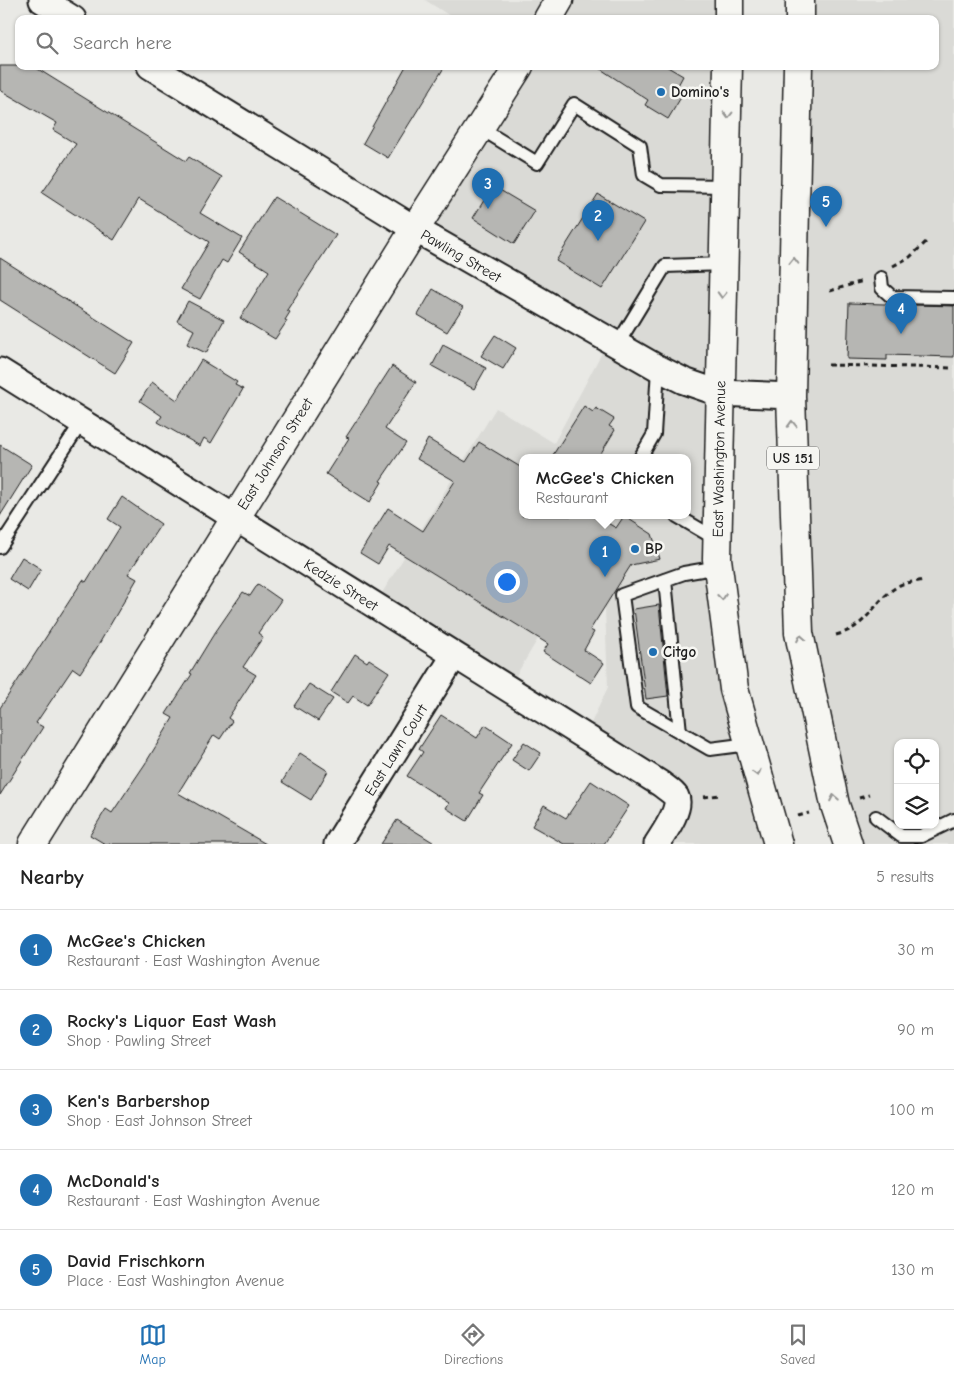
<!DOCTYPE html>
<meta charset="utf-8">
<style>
body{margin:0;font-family:"Comic Neue",sans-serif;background:#f2f2f2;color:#222}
.controls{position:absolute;right:15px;bottom:15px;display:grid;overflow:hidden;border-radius:10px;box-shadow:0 1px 4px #0004}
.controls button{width:45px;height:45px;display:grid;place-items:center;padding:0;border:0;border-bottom:1px solid #e0e0e0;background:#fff;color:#222;font:25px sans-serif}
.you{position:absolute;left:506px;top:581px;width:18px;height:18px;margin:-12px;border:4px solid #fff;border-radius:50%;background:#1a73e8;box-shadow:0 0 0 8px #1a73e833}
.badge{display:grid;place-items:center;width:32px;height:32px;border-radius:50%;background:#1f6fb2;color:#fff;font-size:16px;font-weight:700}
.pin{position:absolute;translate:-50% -41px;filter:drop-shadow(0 1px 2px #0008)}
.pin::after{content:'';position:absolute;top:26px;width:18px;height:15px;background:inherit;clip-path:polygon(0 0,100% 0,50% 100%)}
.popup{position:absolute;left:519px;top:454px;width:172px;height:65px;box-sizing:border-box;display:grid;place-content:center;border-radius:10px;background:#fff;filter:drop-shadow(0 1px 4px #0005);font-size:16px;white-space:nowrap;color:#767676}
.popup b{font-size:19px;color:#222}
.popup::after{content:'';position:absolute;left:50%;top:100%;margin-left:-10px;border:10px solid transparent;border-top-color:#fff}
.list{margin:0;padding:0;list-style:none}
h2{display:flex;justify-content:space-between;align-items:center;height:65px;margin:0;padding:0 20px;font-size:21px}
h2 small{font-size:16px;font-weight:400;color:#767676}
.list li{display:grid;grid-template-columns:32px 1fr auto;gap:15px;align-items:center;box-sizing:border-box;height:80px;padding:0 20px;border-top:1px solid #e0e0e0}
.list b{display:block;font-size:19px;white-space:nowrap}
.list p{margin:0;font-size:16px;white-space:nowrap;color:#767676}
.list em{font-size:16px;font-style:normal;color:#767676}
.icon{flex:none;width:28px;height:28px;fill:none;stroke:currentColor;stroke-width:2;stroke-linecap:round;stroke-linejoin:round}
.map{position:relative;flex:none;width:954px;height:844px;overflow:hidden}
.search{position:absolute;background:#fff;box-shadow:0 1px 4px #0004;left:15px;right:15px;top:15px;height:55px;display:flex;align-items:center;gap:12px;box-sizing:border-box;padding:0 18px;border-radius:10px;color:#767676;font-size:19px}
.sheet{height:465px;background:#fff}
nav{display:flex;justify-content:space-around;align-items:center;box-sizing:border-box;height:70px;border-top:1px solid #e0e0e0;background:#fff;font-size:14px;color:#767676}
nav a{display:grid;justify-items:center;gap:2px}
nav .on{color:#1f6fb2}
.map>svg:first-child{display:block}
</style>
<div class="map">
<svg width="954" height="844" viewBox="0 0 954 844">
<rect width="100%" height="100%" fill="#e9e9e5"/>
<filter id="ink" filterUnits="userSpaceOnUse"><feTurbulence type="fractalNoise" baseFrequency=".02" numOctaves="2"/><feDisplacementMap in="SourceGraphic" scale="10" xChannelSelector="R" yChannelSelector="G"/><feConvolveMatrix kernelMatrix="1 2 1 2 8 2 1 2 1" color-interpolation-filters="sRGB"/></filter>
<g filter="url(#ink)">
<g fill="#dadad6" fill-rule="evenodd">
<polygon points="425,0 729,0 729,19 455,19"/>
<path d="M800,0H954V844H848L799,633L798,66H935V19H800ZM898,743H935V825H898Z"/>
<path d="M519,66H728L718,540L778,844H657L677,804L585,736L608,687L605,608L570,585L508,689L374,606L496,408L554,443L608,341L415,229ZM522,458H688V516H522Z"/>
</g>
<g fill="#b6b6b3" stroke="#1c1c1c">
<polygon points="0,66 33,66 186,161 189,157 222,177 200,213 242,238 227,263 222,260 200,299 181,289 209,242 139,199 114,240 42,193 76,144 53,130 57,123 0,90"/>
<polygon points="406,66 445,66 388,158 363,143"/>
<polygon points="596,66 666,66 683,76 676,89 683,94 668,119 645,105 648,100"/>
<polygon points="493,186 535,211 514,244 473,218"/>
<polygon points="598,194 644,222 602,289 556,261"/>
<polygon points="274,197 336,235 287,310 290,312 285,320 287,321 275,339 240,318 269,271 239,252"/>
<polygon points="0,258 134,343 115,373 0,300"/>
<polygon points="433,289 463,307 447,332 418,315"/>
<polygon points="188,301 224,320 206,353 187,344 194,330 177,321"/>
<polygon points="849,303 954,306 954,357 887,355 887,360 847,359"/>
<polygon points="495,335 516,348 503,369 481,356"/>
<polygon points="443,345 486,368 474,389 432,366"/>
<polygon points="201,360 237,382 235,385 243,389 211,443 204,438 200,446 158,422 162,416 140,401 152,382 177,400"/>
<polygon points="392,366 416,382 385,429 406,443 380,481 382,482 370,502 326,474 349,438 346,437"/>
<polygon points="584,406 593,412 596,408 614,419 609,426 615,430 598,458 551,458"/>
<polygon points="428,439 466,462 479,442 522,468 522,516 596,516 616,528 624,516 652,534 660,559 631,565 590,630 594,632 584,650 604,663 591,683 543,652 548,644 389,546 378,564 360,553 388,508 423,531 455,481 417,459"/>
<polygon points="0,445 32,465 0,516"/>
<polygon points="122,497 161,524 128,574 137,579 96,649 80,673 73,668 36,723 43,727 0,795 0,708 83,580 86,582 120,527 108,519"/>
<polygon points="22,557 41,569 28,591 9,579"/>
<polygon points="258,584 281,600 258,633 263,637 243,667 256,675 228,718 232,721 220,739 214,735 178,793 266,844 105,844 90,835 106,809 112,813 145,764 173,718 166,714 192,674 190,673 212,637 243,592 250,596"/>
<polygon points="659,605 668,696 646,699 634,609"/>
<polygon points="355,654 367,662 369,659 389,672 367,705 353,696 348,703 331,692"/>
<polygon points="309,684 333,699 318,721 294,706"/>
<polygon points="441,715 477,738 485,725 512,743 479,793 483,795 467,821 446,808 449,803 407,776 423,752 419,749"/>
<polygon points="524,742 541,753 529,771 512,760"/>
<polygon points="300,753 328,771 311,800 282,782"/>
<polygon points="591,781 629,806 604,844 564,844 532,826 544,805 566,818"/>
<polygon points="397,820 436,844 381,844"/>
</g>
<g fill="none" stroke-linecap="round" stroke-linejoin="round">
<g stroke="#1c1c1c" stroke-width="16">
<g id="lane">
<polyline points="480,128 537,163 574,104 640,146 644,175 661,185 727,186"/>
<polyline points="881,278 882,288 892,297 954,298"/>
<polyline points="617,345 665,266 724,264"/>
<polyline points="640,458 654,434 658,368"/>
<polyline points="677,516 718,540"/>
<polyline points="0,547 81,423"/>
<polyline points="719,567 684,573 622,595 637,707 710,749 749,744"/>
<polyline points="665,580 680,732"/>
<polyline points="876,817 901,836 921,836 954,820"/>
</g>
</g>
<g stroke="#1c1c1c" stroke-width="29">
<g id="street">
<polyline points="42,0 73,19"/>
<polyline points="150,66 415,229 658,368 684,381 719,393 791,396"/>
<path d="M0,371L661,784C666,788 673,792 676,797C682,808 663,834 657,844"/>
<polyline points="337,844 454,656"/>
</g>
</g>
<g stroke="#1c1c1c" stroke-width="31">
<g id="secondary">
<polyline points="548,19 559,0"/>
<polyline points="33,844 415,229 519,66"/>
</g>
</g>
<g stroke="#1c1c1c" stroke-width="31">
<g id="primary">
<polyline points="729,19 729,0"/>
<polyline points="800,19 800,0"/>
<polyline points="728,66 717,559 734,689 778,844"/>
<polyline points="798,66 791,396 799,633 835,805 848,844"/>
</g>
</g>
<g stroke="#1c1c1c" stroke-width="3" stroke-dasharray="5 4" stroke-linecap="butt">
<polyline points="893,266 910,257 926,242"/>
<polyline points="830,291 863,281"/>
<polyline points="828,365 954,368"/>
<path d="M836,635C871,626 872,600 900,585C907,582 916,582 923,580"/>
<polyline points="704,797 720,795"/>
<polyline points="859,798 869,795"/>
<polyline points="798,816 809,813"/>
</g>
<use href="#lane" stroke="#f6f6f2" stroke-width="12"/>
<use href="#street" stroke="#f6f6f2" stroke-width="25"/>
<use href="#secondary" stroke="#f6f6f2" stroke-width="28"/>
<use href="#primary" stroke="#f6f6f2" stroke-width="28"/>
</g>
<defs><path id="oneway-chevron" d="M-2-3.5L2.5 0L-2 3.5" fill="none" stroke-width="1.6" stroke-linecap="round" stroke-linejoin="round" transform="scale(1.25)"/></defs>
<g stroke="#949492">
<use href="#oneway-chevron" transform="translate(728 115) rotate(91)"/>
<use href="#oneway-chevron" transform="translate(794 261) rotate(-89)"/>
<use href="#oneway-chevron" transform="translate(722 295) rotate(92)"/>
<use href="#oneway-chevron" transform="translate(792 424) rotate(-92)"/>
<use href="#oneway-chevron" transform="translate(722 597) rotate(83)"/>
<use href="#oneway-chevron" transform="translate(801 638) rotate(-100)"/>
<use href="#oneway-chevron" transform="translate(757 773) rotate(75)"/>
<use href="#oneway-chevron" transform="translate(834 798) rotate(-101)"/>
</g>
</g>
<g fill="#1f6fb2" stroke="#f6f6f2" stroke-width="2">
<circle cx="661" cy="92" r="5"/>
<circle cx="635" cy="549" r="5"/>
<circle cx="653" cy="652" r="5"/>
</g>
<g text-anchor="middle" stroke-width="5" stroke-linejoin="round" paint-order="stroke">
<rect fill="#f6f6f2" stroke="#5d5d5c" stroke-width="1" x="767" y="446.5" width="52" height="23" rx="4"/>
<g font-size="14" font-weight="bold" fill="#1c1c1c">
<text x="793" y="463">US 151</text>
</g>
<g font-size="15" font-weight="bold" fill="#1c1c1c" stroke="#f6f6f2" text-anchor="start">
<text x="671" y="97">Domino's</text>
<text x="645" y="554">BP</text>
<text x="663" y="657">Citgo</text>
</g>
<g font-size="15" fill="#1c1c1c" stroke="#f6f6f2">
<text transform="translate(461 256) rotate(30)" y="5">Pawling Street</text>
<text transform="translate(275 454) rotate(-58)" y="5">East Johnson Street</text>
<text transform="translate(719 459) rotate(-89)" y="5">East Washington Avenue</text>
<text transform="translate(341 585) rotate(32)" y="5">Kedzie Street</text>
<text transform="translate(396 750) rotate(-58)" y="5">East Lawn Court</text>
</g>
</g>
</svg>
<div class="controls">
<button><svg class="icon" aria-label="locate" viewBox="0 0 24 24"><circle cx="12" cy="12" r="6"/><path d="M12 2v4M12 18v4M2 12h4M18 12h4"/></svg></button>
<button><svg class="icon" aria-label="layers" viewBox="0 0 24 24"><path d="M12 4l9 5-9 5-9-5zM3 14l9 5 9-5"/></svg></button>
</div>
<div class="you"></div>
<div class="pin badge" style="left:605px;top:577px">1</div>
<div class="popup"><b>McGee's Chicken</b>Restaurant</div>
<div class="pin badge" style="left:598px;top:241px">2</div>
<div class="pin badge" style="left:488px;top:209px">3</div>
<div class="pin badge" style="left:901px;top:334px">4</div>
<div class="pin badge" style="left:826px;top:227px">5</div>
<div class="search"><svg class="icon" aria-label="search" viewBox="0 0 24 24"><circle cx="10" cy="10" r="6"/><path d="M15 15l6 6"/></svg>Search here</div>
</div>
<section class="sheet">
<h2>Nearby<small>5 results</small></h2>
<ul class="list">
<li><span class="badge">1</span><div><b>McGee's Chicken</b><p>Restaurant · East Washington Avenue</p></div><em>30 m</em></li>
<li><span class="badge">2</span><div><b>Rocky's Liquor East Wash</b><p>Shop · Pawling Street</p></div><em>90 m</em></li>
<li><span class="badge">3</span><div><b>Ken's Barbershop</b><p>Shop · East Johnson Street</p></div><em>100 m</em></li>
<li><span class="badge">4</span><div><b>McDonald's</b><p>Restaurant · East Washington Avenue</p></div><em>120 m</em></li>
<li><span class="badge">5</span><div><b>David Frischkorn</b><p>Place · East Washington Avenue</p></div><em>130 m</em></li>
</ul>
</section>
<nav>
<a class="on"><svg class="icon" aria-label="map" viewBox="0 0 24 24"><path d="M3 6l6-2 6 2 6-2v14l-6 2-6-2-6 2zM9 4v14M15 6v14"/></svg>Map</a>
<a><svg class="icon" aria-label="directions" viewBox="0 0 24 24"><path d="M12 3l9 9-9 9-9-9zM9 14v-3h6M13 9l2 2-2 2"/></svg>Directions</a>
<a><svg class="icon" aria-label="saved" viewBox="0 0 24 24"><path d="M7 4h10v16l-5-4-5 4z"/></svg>Saved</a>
</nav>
